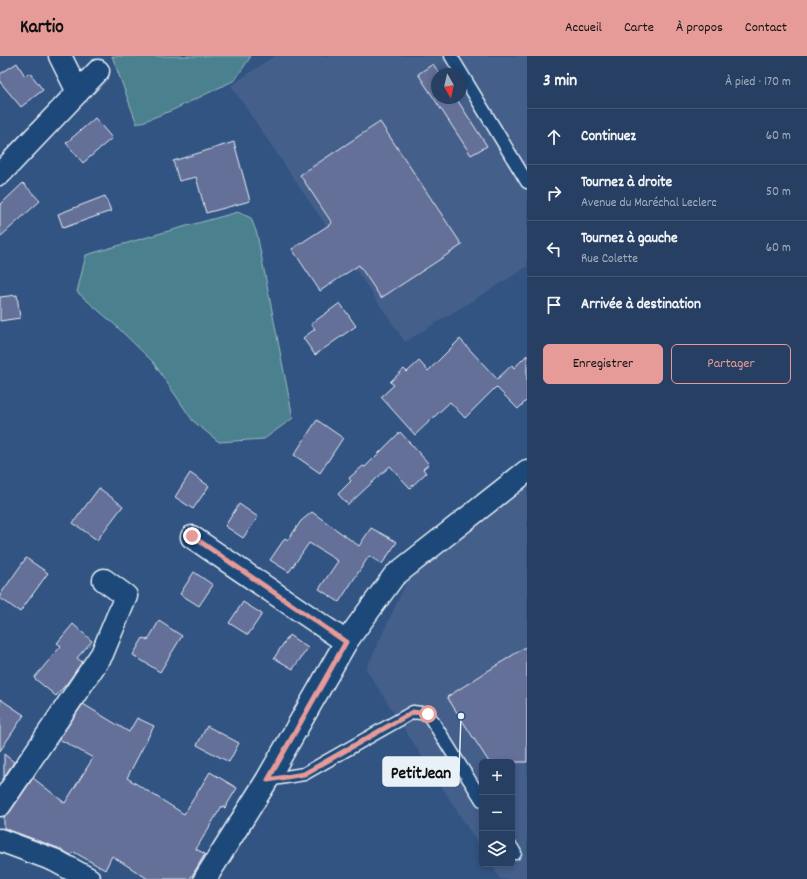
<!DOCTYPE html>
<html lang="fr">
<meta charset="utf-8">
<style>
body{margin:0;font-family:Dekko,sans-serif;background:#324a6b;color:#f1f3f6}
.controls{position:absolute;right:12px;bottom:12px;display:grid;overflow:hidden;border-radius:6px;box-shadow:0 2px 6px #0003}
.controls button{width:36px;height:36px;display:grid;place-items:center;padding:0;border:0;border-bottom:1px solid #425877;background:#263f62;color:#f1f3f6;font:20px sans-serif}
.compass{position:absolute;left:431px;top:12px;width:36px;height:36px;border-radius:50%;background:#263f62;box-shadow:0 2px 6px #0003;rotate:172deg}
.stop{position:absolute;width:12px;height:12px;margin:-9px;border:3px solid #e69b98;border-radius:50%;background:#fff}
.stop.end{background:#e69b98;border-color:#fff;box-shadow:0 1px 4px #0008}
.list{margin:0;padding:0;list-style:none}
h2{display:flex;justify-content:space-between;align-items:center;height:52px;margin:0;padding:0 16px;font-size:17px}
h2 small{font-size:13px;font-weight:400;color:#a4afbe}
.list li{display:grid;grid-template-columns:26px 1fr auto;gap:12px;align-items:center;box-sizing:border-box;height:56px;padding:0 16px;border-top:1px solid #425877}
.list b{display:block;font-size:15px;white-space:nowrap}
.list p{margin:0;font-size:13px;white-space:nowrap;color:#a4afbe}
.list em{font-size:13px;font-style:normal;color:#a4afbe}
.actions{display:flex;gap:8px;padding:12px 16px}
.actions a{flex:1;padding:9px 0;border:1px solid #e69b98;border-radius:6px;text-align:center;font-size:14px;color:#e69b98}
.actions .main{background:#e69b98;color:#111}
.icon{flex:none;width:22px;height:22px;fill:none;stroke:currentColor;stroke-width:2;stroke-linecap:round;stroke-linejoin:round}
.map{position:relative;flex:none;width:527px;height:823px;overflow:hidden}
header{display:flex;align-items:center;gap:24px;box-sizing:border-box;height:56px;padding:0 20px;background:#e69b98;color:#111}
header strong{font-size:19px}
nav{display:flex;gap:22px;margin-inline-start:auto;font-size:14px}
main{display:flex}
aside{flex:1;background:#263f62}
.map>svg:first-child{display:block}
</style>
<header>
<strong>Kartio</strong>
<nav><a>Accueil</a><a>Carte</a><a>À propos</a><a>Contact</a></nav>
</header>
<main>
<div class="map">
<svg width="527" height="823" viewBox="0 0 527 823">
<rect width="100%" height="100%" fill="#325482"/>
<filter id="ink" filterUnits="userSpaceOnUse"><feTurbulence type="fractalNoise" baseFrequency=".025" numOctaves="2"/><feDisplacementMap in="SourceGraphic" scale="8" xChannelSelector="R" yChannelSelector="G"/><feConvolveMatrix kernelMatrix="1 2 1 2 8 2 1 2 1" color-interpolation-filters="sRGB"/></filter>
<g filter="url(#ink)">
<g fill="#445f8b" fill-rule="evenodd">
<path d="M274,0H527V211L405,286L231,30ZM437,18H461V42H437Z"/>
<polygon points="527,413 527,823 500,823 491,808 512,808 512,706 482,706 482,794 366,613 414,510"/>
</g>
<g fill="#4c818e" stroke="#9ab9c3">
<polygon points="112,0 251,0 235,24 173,54 137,68"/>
<polygon points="238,156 251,162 257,178 293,362 264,383 219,386 193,365 153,306 114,268 77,236 86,199 165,176"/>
</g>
<g fill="#657099" stroke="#e8f1f8">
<polygon points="17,7 25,20 30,17 43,34 21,51 0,26 0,18"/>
<polygon points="433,8 440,18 437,18 437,42 456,42 487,90 471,99 418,18"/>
<polygon points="95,62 112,82 83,107 66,87"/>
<polygon points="380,66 462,189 381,242 359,209 320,235 292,193 332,167 300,119"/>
<polygon points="234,86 250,145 206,157 196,121 179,125 173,105"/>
<polygon points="23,127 40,145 0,181 0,149"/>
<polygon points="105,140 111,155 63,172 58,158"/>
<polygon points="17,239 20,262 0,265 0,241"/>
<polygon points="340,247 356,270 315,299 303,282 315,273 311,268"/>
<polygon points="460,283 497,323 512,309 514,312 527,299 527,344 518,353 496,331 465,362 450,346 415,379 381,341 394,329 390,326 404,313 407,316 419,305 428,315"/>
<polygon points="317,364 343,382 320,417 294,399"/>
<polygon points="400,376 429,408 423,413 426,417 410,432 390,410 348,449 338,438 351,425 349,422 363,410 365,411"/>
<polygon points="190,417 209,430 193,453 175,441"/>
<polygon points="99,432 123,450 97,484 73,467"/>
<polygon points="239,448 258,461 243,482 225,470"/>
<polygon points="312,456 359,490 371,472 397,486 382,508 369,500 339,546 319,533 338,505 309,487 289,516 270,504 285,482 288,484 301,465"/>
<polygon points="26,502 48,517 20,556 0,542 0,539"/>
<polygon points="194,516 213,529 199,550 180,538"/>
<polygon points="243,546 262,558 248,579 229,567"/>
<polygon points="159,565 182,580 160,616 133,599 143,582 148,584"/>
<polygon points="73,568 92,585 77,602 82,606 68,626 56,640 34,622 61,590 57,587"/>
<polygon points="289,579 308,592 293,613 274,602"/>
<polygon points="527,590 527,706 489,706 447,641"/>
<polygon points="0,643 24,659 0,695"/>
<polygon points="83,648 129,676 137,662 154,670 127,722 184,758 210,716 237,732 225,752 222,750 196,793 205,798 190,823 148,823 112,800 105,814 74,796 71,799 58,792 4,772 4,761 10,756 33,722 65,747 93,702 59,683"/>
<polygon points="207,670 239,687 229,706 197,689"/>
<polygon points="4,698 14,706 4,721"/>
</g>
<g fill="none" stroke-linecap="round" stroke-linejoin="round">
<g stroke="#e8f1f8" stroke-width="15">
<g id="service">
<polyline points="451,0 527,126"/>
<polyline points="267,724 304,718 413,656 428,658 482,744"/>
<polyline points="512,792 515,797"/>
</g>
</g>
<g stroke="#e8f1f8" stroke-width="25">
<g id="minor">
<polyline points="60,0 78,36"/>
<polyline points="0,118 98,15"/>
<polyline points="192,481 346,586"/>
<polyline points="0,749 102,598 126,540 104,524"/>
<polyline points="205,823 267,724 346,586 394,520 527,415"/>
</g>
</g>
<g stroke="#e8f1f8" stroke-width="25">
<polyline id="tertiary" points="0,784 54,804 89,823"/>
</g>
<use href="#service" stroke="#1f4a7a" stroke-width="12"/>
<use href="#minor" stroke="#1f4a7a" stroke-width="22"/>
<use href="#tertiary" stroke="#1f4a7a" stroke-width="22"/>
</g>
</g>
<g fill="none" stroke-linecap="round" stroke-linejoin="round" filter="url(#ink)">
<polyline stroke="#e69b98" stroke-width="5" points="192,480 346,586 268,724 304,718 413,656 428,658"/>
</g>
<path fill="none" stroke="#e8f1f8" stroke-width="1.5" d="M461 660L459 716"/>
<circle fill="#e8f1f8" stroke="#1f4a7a" stroke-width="1.5" cx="461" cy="660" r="4"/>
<rect fill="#e8f1f8" stroke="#e8f1f8" stroke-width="1.5" x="383" y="701" width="76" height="29" rx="4"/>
<g font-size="17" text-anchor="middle" font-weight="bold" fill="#111">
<text x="421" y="722">PetitJean</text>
</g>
</svg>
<div class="controls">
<button>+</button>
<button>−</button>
<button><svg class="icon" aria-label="layers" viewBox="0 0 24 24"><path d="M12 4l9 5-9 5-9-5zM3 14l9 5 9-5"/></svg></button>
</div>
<svg class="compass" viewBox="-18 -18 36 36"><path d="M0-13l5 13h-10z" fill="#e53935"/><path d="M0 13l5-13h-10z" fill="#a4afbe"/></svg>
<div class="stop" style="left:428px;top:658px"></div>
<div class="stop end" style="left:192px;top:480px"></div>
</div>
<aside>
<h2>3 min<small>À pied · 170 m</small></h2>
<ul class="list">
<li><svg class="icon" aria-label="ahead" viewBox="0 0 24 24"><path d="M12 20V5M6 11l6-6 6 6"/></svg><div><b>Continuez</b></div><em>60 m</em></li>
<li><svg class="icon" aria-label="right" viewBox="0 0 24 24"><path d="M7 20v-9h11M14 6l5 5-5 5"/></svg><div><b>Tournez à droite</b><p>Avenue du Maréchal Leclerc</p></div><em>50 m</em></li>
<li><svg class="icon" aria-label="left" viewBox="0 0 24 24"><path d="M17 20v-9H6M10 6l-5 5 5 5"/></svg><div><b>Tournez à gauche</b><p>Rue Colette</p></div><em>60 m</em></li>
<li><svg class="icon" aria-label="arrive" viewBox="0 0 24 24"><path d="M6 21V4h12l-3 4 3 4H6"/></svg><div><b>Arrivée à destination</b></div></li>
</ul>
<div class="actions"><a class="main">Enregistrer</a><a>Partager</a></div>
</aside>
</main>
